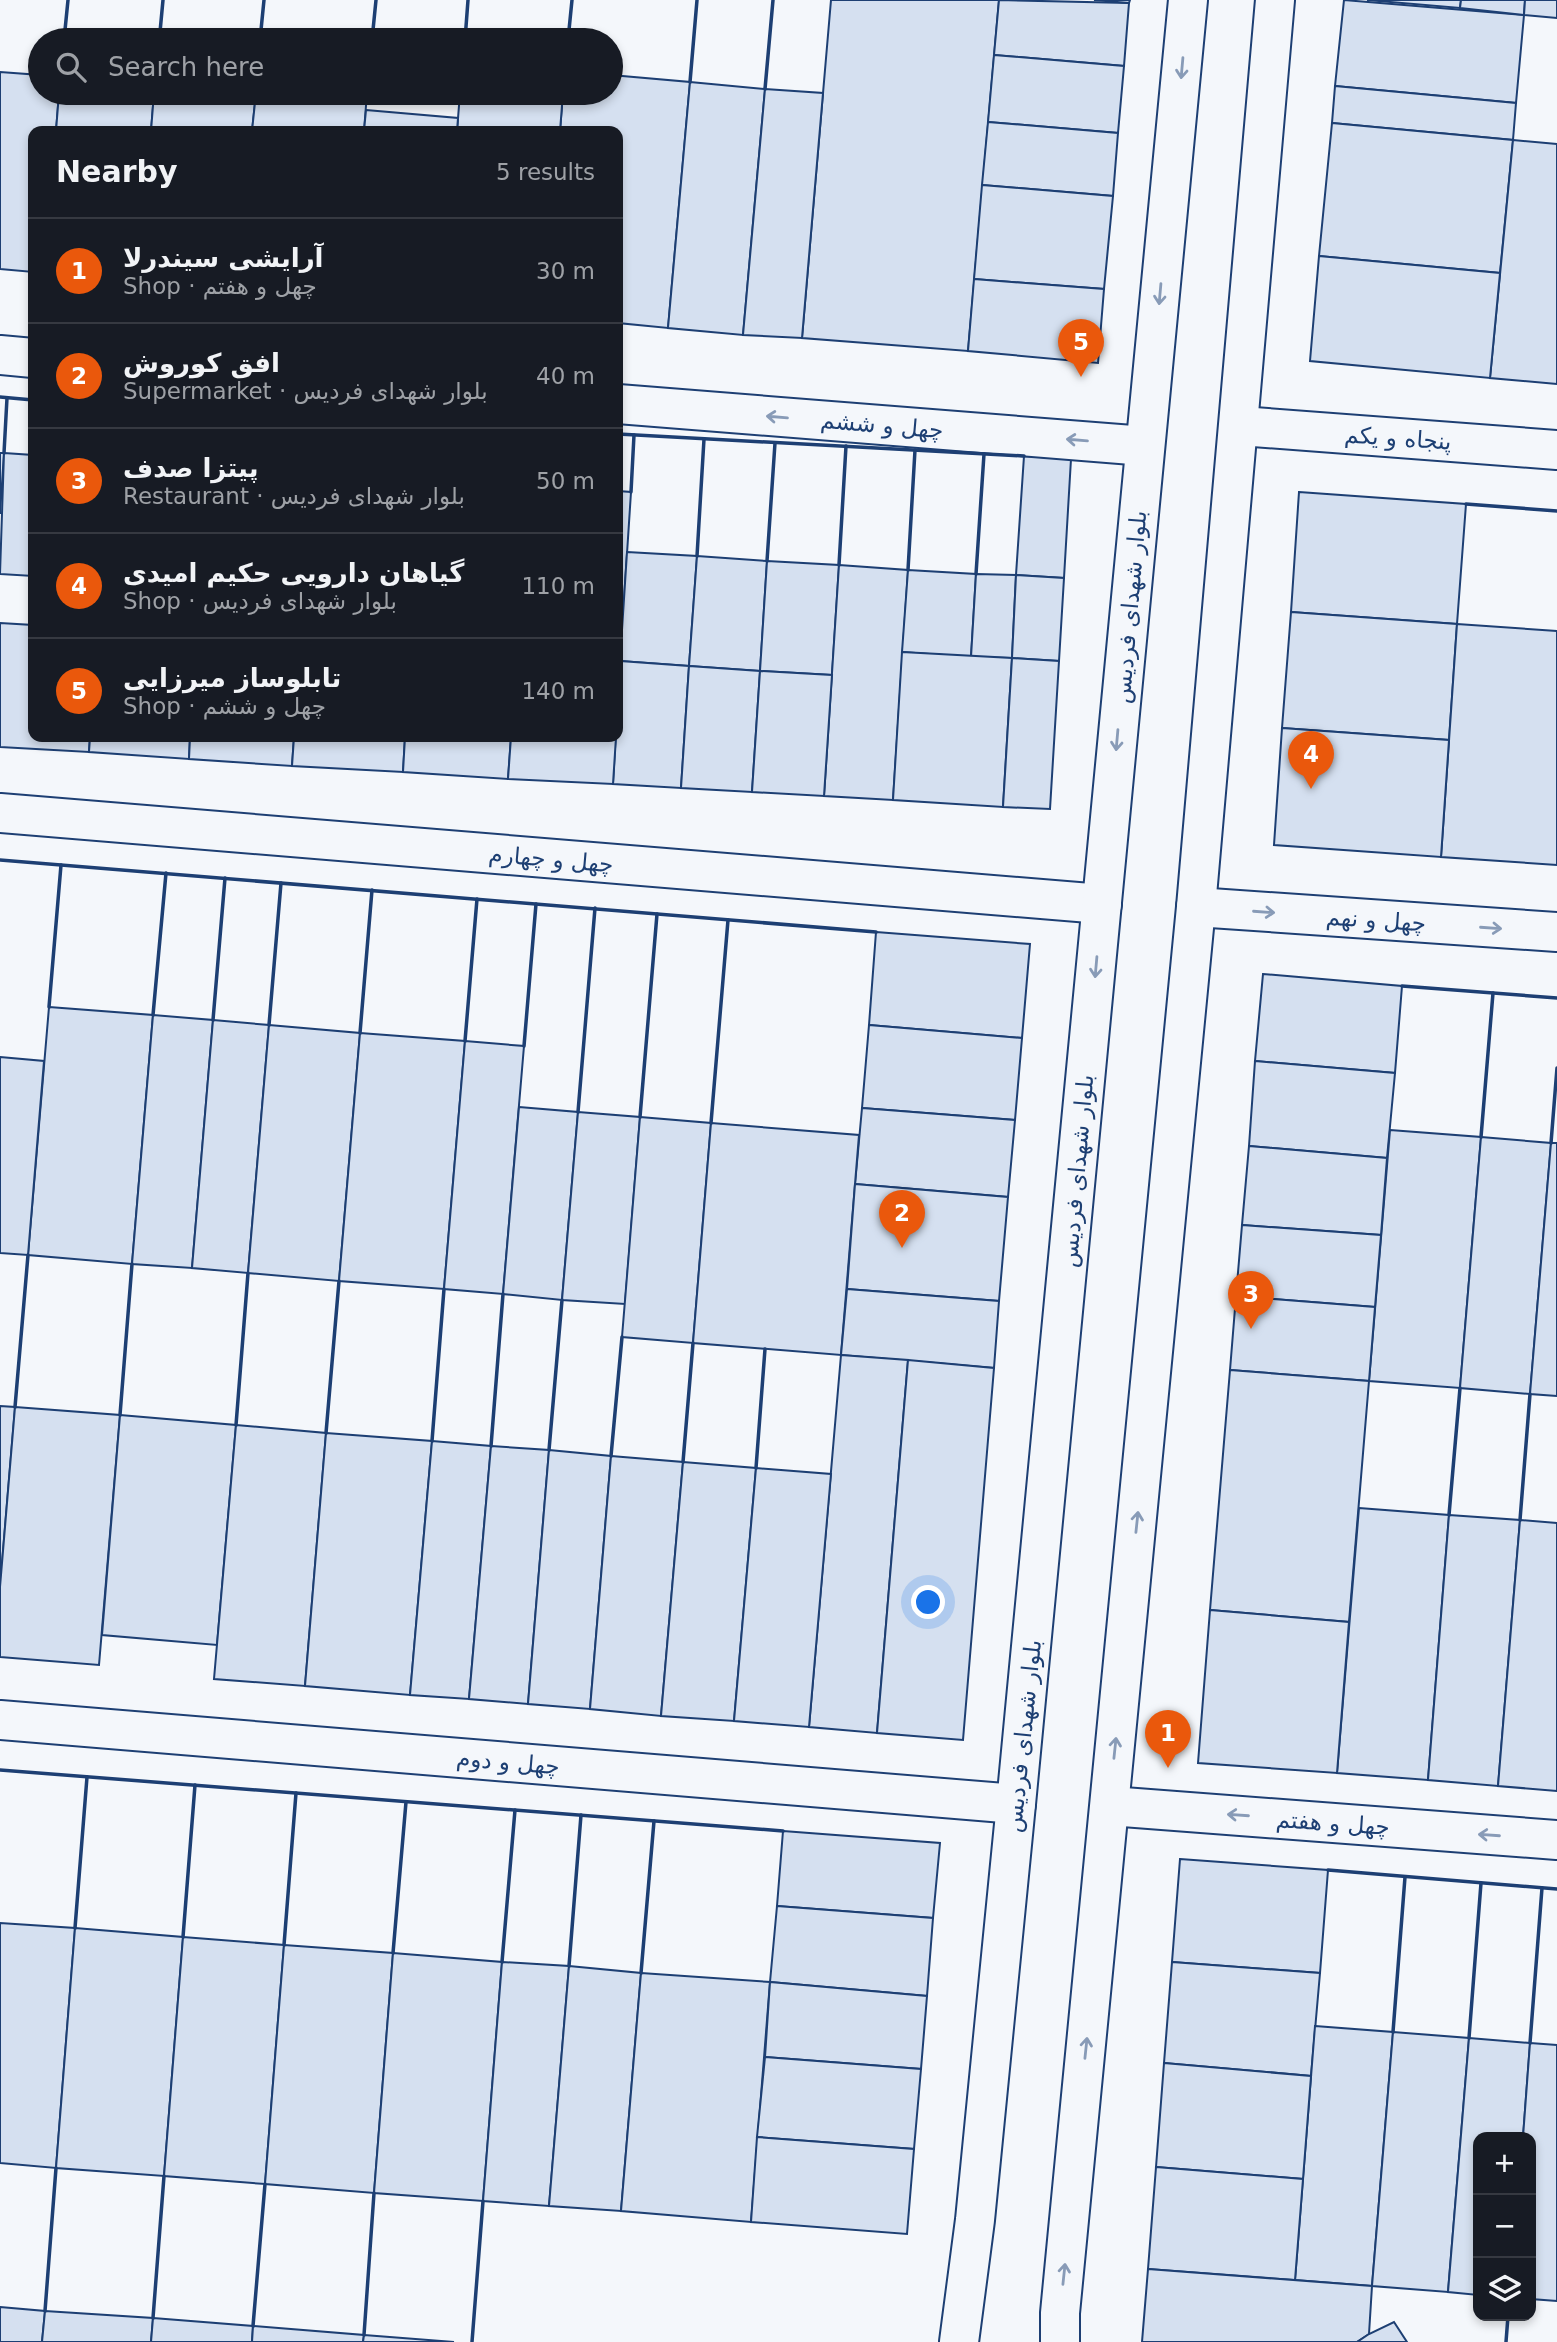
<!DOCTYPE html>
<meta charset="utf-8">
<style>
body{margin:0;font-family:"DejaVu Sans","Noto Sans Arabic",sans-serif;background:#20242c;color:#f1f3f6}
.controls{position:absolute;right:21px;bottom:21px;display:grid;overflow:hidden;border-radius:14px;box-shadow:0 4px 10px #0003}
.controls button{width:63px;height:63px;display:grid;place-items:center;padding:0;border:0;border-bottom:2px solid #363941;background:#171b24;color:#f1f3f6;font:35px sans-serif}
.you{position:absolute;left:929px;top:1603px;width:24px;height:24px;margin:-18px;border:5px solid #fff;border-radius:50%;background:#1a73e8;box-shadow:0 0 0 10px #1a73e833}
.badge{display:grid;place-items:center;width:46px;height:46px;border-radius:50%;background:#ea580c;color:#fff;font-size:23px;font-weight:700}
.pin{position:absolute;translate:-50% -58px;filter:drop-shadow(0 2px 4px #0008)}
.pin::after{content:'';position:absolute;top:37px;width:24px;height:21px;background:inherit;clip-path:polygon(0 0,100% 0,50% 100%)}
.list{margin:0;padding:0;list-style:none}
h2{display:flex;justify-content:space-between;align-items:center;height:91px;margin:0;padding:0 28px;font-size:30px}
h2 small{font-size:23px;font-weight:400;color:#9ea1a6}
.list li{display:grid;grid-template-columns:46px 1fr auto;gap:21px;align-items:center;box-sizing:border-box;height:105px;padding:0 28px;border-top:2px solid #363941}
.list b{display:block;font-size:26px;white-space:nowrap}
.list p{margin:0;font-size:23px;white-space:nowrap;color:#9ea1a6}
.list em{font-size:23px;font-style:normal;color:#9ea1a6}
.icon{flex:none;width:38px;height:38px;fill:none;stroke:currentColor;stroke-width:2;stroke-linecap:round;stroke-linejoin:round}
.map{position:relative;flex:none;width:1557px;height:2342px;overflow:hidden}
.search{position:absolute;background:#171b24;box-shadow:0 4px 10px #0003;left:28px;top:28px;width:595px;height:77px;display:flex;align-items:center;gap:18px;box-sizing:border-box;padding:0 24px;border-radius:38px;color:#9ea1a6;font-size:26px}
.panel{position:absolute;background:#171b24;box-shadow:0 4px 10px #0003;left:28px;top:126px;width:595px;height:616px;border-radius:14px}
.map>svg:first-child{display:block}
</style>
<div class="map">
<svg width="1557" height="2342" viewBox="0 0 1557 2342">
<rect width="100%" height="100%" fill="#f4f7fb"/>
<g fill="#d5e0f0" stroke="#1d3f73" stroke-width="2">
<polygon points="831,0 999,0 968,351 802,338"/>
<polygon points="999,0 1129,3 1124,66 994,55"/>
<polygon points="1094,0 1130,0 1129,3"/>
<polygon points="1344,0 1524,15 1516,103 1335,86"/>
<polygon points="1367,0 1461,0 1460,8"/>
<polygon points="1461,0 1525,0 1524,15 1460,8"/>
<polygon points="1525,0 1557,0 1557,18 1524,15"/>
<polygon points="160,32 242,40 159,40"/>
<polygon points="994,55 1124,66 1118,133 988,122"/>
<polygon points="0,72 40,75 40,93 59,93 56,131 33,131 33,272 0,269"/>
<polygon points="611,75 690,82 668,328 618,323 618,131 560,131 563,93 611,93"/>
<polygon points="690,82 765,89 743,335 668,328"/>
<polygon points="1335,86 1516,103 1513,140 1332,123"/>
<polygon points="765,89 823,93 802,338 743,335"/>
<polygon points="59,93 154,93 151,131 56,131"/>
<polygon points="154,93 256,93 252,131 151,131"/>
<polygon points="256,93 367,93 364,131 252,131"/>
<polygon points="460,93 563,93 560,131 457,131"/>
<polygon points="366,110 458,118 457,131 364,131"/>
<polygon points="988,122 1118,133 1113,196 982,185"/>
<polygon points="1332,123 1513,140 1500,273 1319,256"/>
<polygon points="1513,140 1557,144 1557,384 1490,378"/>
<polygon points="982,185 1113,196 1104,289 974,279"/>
<polygon points="1319,256 1500,273 1490,378 1310,361"/>
<polygon points="974,279 1104,289 1098,363 968,351"/>
<polygon points="0,453 4,453 0,514"/>
<polygon points="4,453 33,455 33,576 0,574"/>
<polygon points="1024,456 1071,459 1064,578 1016,575"/>
<polygon points="618,491 631,492 620,661 618,661"/>
<polygon points="1299,492 1466,504 1457,624 1291,612"/>
<polygon points="627,552 697,556 689,666 620,661"/>
<polygon points="697,556 767,561 760,671 689,666"/>
<polygon points="767,561 839,565 832,675 760,671"/>
<polygon points="839,565 908,570 893,800 824,796"/>
<polygon points="908,570 976,574 971,657 902,652"/>
<polygon points="976,574 1016,575 1012,658 971,657"/>
<polygon points="1016,575 1064,578 1059,661 1012,658"/>
<polygon points="1291,612 1457,624 1449,740 1282,728"/>
<polygon points="0,623 33,625 33,737 90,737 89,752 0,747"/>
<polygon points="1457,624 1557,631 1557,865 1441,857"/>
<polygon points="902,652 1012,658 1003,807 893,800"/>
<polygon points="1012,658 1059,661 1050,809 1003,807"/>
<polygon points="620,661 689,666 681,788 613,784"/>
<polygon points="689,666 760,671 752,792 681,788"/>
<polygon points="760,671 832,675 824,796 752,792"/>
<polygon points="1282,728 1449,740 1441,857 1274,845"/>
<polygon points="90,737 190,737 189,759 89,752"/>
<polygon points="190,737 294,737 292,766 189,759"/>
<polygon points="294,737 405,737 403,772 292,766"/>
<polygon points="405,737 511,737 508,779 403,772"/>
<polygon points="511,737 616,737 613,784 508,779"/>
<polygon points="876,932 1030,944 1022,1038 869,1025"/>
<polygon points="1263,974 1402,986 1395,1073 1255,1061"/>
<polygon points="49,1007 153,1015 132,1264 28,1255"/>
<polygon points="153,1015 213,1020 192,1268 132,1264"/>
<polygon points="213,1020 269,1025 248,1273 192,1268"/>
<polygon points="269,1025 360,1033 339,1281 248,1273"/>
<polygon points="869,1025 1022,1038 1015,1120 862,1108"/>
<polygon points="360,1033 465,1041 444,1289 339,1281"/>
<polygon points="465,1041 524,1046 503,1294 444,1289"/>
<polygon points="0,1057 44,1061 28,1255 0,1253"/>
<polygon points="1255,1061 1395,1073 1387,1158 1249,1146"/>
<polygon points="519,1107 578,1112 562,1300 503,1294"/>
<polygon points="862,1108 1015,1120 1008,1197 855,1184"/>
<polygon points="578,1112 640,1117 625,1304 562,1300"/>
<polygon points="640,1117 711,1123 693,1343 622,1337"/>
<polygon points="711,1123 859,1135 841,1355 693,1343"/>
<polygon points="1390,1130 1481,1137 1460,1388 1369,1381"/>
<polygon points="1481,1137 1551,1143 1530,1394 1460,1388"/>
<polygon points="1551,1143 1557,1143 1557,1396 1530,1394"/>
<polygon points="1249,1146 1387,1158 1381,1235 1242,1225"/>
<polygon points="855,1184 1008,1197 999,1301 847,1289"/>
<polygon points="1242,1225 1381,1235 1375,1307 1236,1296"/>
<polygon points="847,1289 999,1301 994,1368 841,1355"/>
<polygon points="1236,1296 1375,1307 1369,1381 1230,1370"/>
<polygon points="841,1355 908,1360 877,1733 809,1727"/>
<polygon points="908,1360 994,1368 963,1740 877,1733"/>
<polygon points="1230,1370 1369,1381 1349,1622 1210,1610"/>
<polygon points="0,1406 15,1407 0,1587"/>
<polygon points="15,1407 120,1415 99,1665 0,1657 0,1587"/>
<polygon points="120,1415 236,1425 217,1645 102,1635"/>
<polygon points="236,1425 326,1433 305,1686 214,1679"/>
<polygon points="326,1433 432,1441 410,1695 305,1686"/>
<polygon points="432,1441 491,1446 469,1699 410,1695"/>
<polygon points="491,1446 549,1450 528,1704 469,1699"/>
<polygon points="549,1450 611,1456 590,1709 528,1704"/>
<polygon points="611,1456 683,1462 661,1716 590,1709"/>
<polygon points="683,1462 756,1468 734,1721 661,1716"/>
<polygon points="756,1468 831,1474 809,1727 734,1721"/>
<polygon points="1359,1508 1449,1515 1428,1780 1337,1773"/>
<polygon points="1449,1515 1520,1520 1498,1786 1428,1780"/>
<polygon points="1520,1520 1557,1523 1557,1791 1498,1786"/>
<polygon points="1210,1610 1349,1622 1337,1773 1198,1763"/>
<polygon points="783,1831 940,1843 933,1918 777,1906"/>
<polygon points="1180,1859 1328,1870 1320,1973 1172,1962"/>
<polygon points="777,1906 933,1918 927,1996 770,1982"/>
<polygon points="0,1923 75,1928 56,2168 0,2163"/>
<polygon points="75,1928 183,1937 164,2176 56,2168"/>
<polygon points="183,1937 284,1945 265,2184 164,2176"/>
<polygon points="284,1945 393,1953 374,2193 265,2184"/>
<polygon points="393,1953 502,1962 483,2201 374,2193"/>
<polygon points="502,1962 569,1966 549,2206 483,2201"/>
<polygon points="1172,1962 1320,1973 1311,2076 1164,2063"/>
<polygon points="569,1966 641,1973 621,2211 549,2206"/>
<polygon points="641,1973 770,1982 751,2222 621,2211"/>
<polygon points="770,1982 927,1996 921,2069 765,2057"/>
<polygon points="1315,2026 1393,2032 1372,2286 1295,2280"/>
<polygon points="1393,2032 1469,2038 1448,2292 1372,2286"/>
<polygon points="1469,2038 1530,2043 1523,2137 1478,2137 1478,2295 1448,2292"/>
<polygon points="1530,2043 1557,2045 1557,2301 1531,2299 1531,2137 1523,2137"/>
<polygon points="765,2057 921,2069 914,2149 757,2137"/>
<polygon points="1164,2063 1311,2076 1303,2179 1156,2167"/>
<polygon points="757,2137 914,2149 907,2234 751,2222"/>
<polygon points="1156,2167 1303,2179 1295,2280 1148,2269"/>
<polygon points="1148,2269 1372,2286 1369,2334 1357,2342 1142,2342"/>
<polygon points="0,2307 45,2311 42,2342 0,2342"/>
<polygon points="45,2311 153,2318 151,2342 42,2342"/>
<polygon points="153,2318 253,2326 252,2342 151,2342"/>
<polygon points="1394,2322 1407,2342 1357,2342 1369,2334"/>
<polygon points="253,2326 364,2335 363,2342 252,2342"/>
<polygon points="364,2335 454,2342 363,2342"/>
</g>
<g fill="none" stroke-linecap="round" stroke-linejoin="round">
<g stroke="#1d3f73" stroke-width="42">
<g id="minor">
<polyline points="0,355 33,358"/>
<polyline points="618,404 1145,446"/>
<polyline points="1240,426 1557,450"/>
<polyline points="0,813 1102,904"/>
<polyline points="1196,907 1557,932"/>
<polyline points="0,1720 1016,1804"/>
<polyline points="1110,1806 1557,1840"/>
</g>
</g>
<g stroke="#1d3f73" stroke-width="42">
<g id="secondary">
<polyline points="959,2342 975,2220 1016,1804 1188,0"/>
<polyline points="1060,2342 1060,2313 1196,907 1275,0"/>
</g>
</g>
<use href="#minor" stroke="#f4f7fb" stroke-width="38"/>
<use href="#secondary" stroke="#f4f7fb" stroke-width="38"/>
<g stroke="#1d3f73" stroke-width="3.5">
<polyline points="160,32 163,0"/>
<polyline points="64,40 68,0"/>
<polyline points="260,40 264,0"/>
<polyline points="372,40 376,0"/>
<polyline points="465,40 468,0"/>
<polyline points="568,40 572,0"/>
<polyline points="690,82 697,0"/>
<polyline points="765,89 773,0"/>
<polyline points="0,397 33,400"/>
<polyline points="618,434 1024,456"/>
<polyline points="4,453 7,398"/>
<polyline points="631,492 634,435"/>
<polyline points="1466,504 1557,511"/>
<polyline points="697,556 704,439"/>
<polyline points="767,561 775,443"/>
<polyline points="839,565 846,446"/>
<polyline points="908,570 915,450"/>
<polyline points="976,574 984,454"/>
<polyline points="0,860 876,932"/>
<polyline points="1402,986 1557,998"/>
<polyline points="49,1007 61,865"/>
<polyline points="153,1015 166,873"/>
<polyline points="213,1020 225,878"/>
<polyline points="269,1025 281,883"/>
<polyline points="360,1033 372,890"/>
<polyline points="465,1041 477,899"/>
<polyline points="524,1046 536,904"/>
<polyline points="578,1112 595,908"/>
<polyline points="640,1117 657,914"/>
<polyline points="711,1123 728,920"/>
<polyline points="1481,1137 1493,993"/>
<polyline points="1551,1143 1557,1068"/>
<polyline points="15,1407 28,1255"/>
<polyline points="120,1415 132,1264"/>
<polyline points="236,1425 248,1273"/>
<polyline points="326,1433 339,1281"/>
<polyline points="432,1441 444,1289"/>
<polyline points="491,1446 503,1294"/>
<polyline points="549,1450 562,1300"/>
<polyline points="611,1456 622,1337"/>
<polyline points="683,1462 693,1343"/>
<polyline points="756,1468 765,1349"/>
<polyline points="1449,1515 1460,1388"/>
<polyline points="1520,1520 1530,1394"/>
<polyline points="0,1770 783,1831"/>
<polyline points="1328,1870 1557,1889"/>
<polyline points="75,1928 87,1777"/>
<polyline points="183,1937 195,1785"/>
<polyline points="284,1945 296,1793"/>
<polyline points="393,1953 406,1802"/>
<polyline points="502,1962 515,1810"/>
<polyline points="569,1966 581,1815"/>
<polyline points="641,1973 654,1821"/>
<polyline points="1393,2032 1405,1877"/>
<polyline points="1469,2038 1481,1883"/>
<polyline points="1530,2043 1542,1888"/>
<polyline points="45,2311 56,2168"/>
<polyline points="153,2318 164,2176"/>
<polyline points="253,2326 265,2184"/>
<polyline points="364,2335 374,2193"/>
<polyline points="472,2342 483,2201"/>
<polyline points="1506,2342 1508,2316"/>
</g>
</g>
<defs><path id="oneway-shaft" d="M-6 0H5M1.5-3L5.5 0L1.5 3" fill="none" stroke-width="1.6" stroke-linecap="round" stroke-linejoin="round" transform="scale(1.75)"/></defs>
<g stroke="#889bb7">
<use href="#oneway-shaft" transform="translate(1182 68) rotate(95)"/>
<use href="#oneway-shaft" transform="translate(1160 294) rotate(95)"/>
<use href="#oneway-shaft" transform="translate(777 417) rotate(-175)"/>
<use href="#oneway-shaft" transform="translate(1077 440) rotate(-175)"/>
<use href="#oneway-shaft" transform="translate(1117 740) rotate(95)"/>
<use href="#oneway-shaft" transform="translate(1264 912) rotate(4)"/>
<use href="#oneway-shaft" transform="translate(1491 928) rotate(4)"/>
<use href="#oneway-shaft" transform="translate(1096 967) rotate(95)"/>
<use href="#oneway-shaft" transform="translate(1137 1522) rotate(-84)"/>
<use href="#oneway-shaft" transform="translate(1115 1748) rotate(-84)"/>
<use href="#oneway-shaft" transform="translate(1238 1815) rotate(-176)"/>
<use href="#oneway-shaft" transform="translate(1489 1835) rotate(-176)"/>
<use href="#oneway-shaft" transform="translate(1086 2048) rotate(-84)"/>
<use href="#oneway-shaft" transform="translate(1064 2274) rotate(-84)"/>
</g>
<g text-anchor="middle" stroke-width="5" stroke-linejoin="round" paint-order="stroke">
<g font-size="23" fill="#1d3f73" stroke="#f4f7fb">
<text transform="translate(882 425) rotate(5)" y="8">چهل و ششم</text>
<text transform="translate(1398 438) rotate(4)" y="8">پنجاه و یکم</text>
<text transform="translate(1130 607) rotate(-85)" y="8">بلوار شهدای فردیس</text>
<text transform="translate(551 859) rotate(5)" y="8">چهل و چهارم</text>
<text transform="translate(1376 920) rotate(4)" y="8">چهل و نهم</text>
<text transform="translate(1077 1171) rotate(-85)" y="8">بلوار شهدای فردیس</text>
<text transform="translate(1023 1736) rotate(-84)" y="8">بلوار شهدای فردیس</text>
<text transform="translate(508 1762) rotate(5)" y="8">چهل و دوم</text>
<text transform="translate(1333 1823) rotate(4)" y="8">چهل و هفتم</text>
</g>
</g>
</svg>
<div class="controls">
<button>+</button>
<button>−</button>
<button><svg class="icon" aria-label="layers" viewBox="0 0 24 24"><path d="M12 4l9 5-9 5-9-5zM3 14l9 5 9-5"/></svg></button>
</div>
<div class="you"></div>
<div class="pin badge" style="left:1168px;top:1768px">1</div>
<div class="pin badge" style="left:902px;top:1248px">2</div>
<div class="pin badge" style="left:1251px;top:1329px">3</div>
<div class="pin badge" style="left:1311px;top:789px">4</div>
<div class="pin badge" style="left:1081px;top:377px">5</div>
<div class="search"><svg class="icon" aria-label="search" viewBox="0 0 24 24"><circle cx="10" cy="10" r="6"/><path d="M15 15l6 6"/></svg>Search here</div>
<section class="panel">
<h2>Nearby<small>5 results</small></h2>
<ul class="list">
<li><span class="badge">1</span><div><b>آرایشی سیندرلا</b><p>Shop · چهل و هفتم</p></div><em>30 m</em></li>
<li><span class="badge">2</span><div><b>افق کوروش</b><p>Supermarket · بلوار شهدای فردیس</p></div><em>40 m</em></li>
<li><span class="badge">3</span><div><b>پیتزا صدف</b><p>Restaurant · بلوار شهدای فردیس</p></div><em>50 m</em></li>
<li><span class="badge">4</span><div><b>گیاهان دارویی حکیم امیدی</b><p>Shop · بلوار شهدای فردیس</p></div><em>110 m</em></li>
<li><span class="badge">5</span><div><b>تابلوساز میرزایی</b><p>Shop · چهل و ششم</p></div><em>140 m</em></li>
</ul>
</section>
</div>
